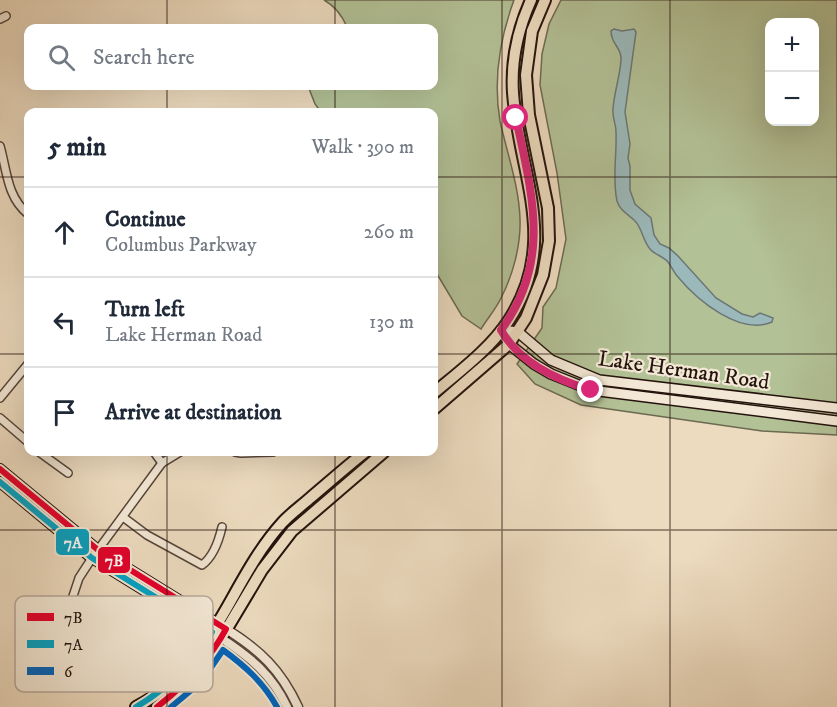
<!DOCTYPE html>
<meta charset="utf-8">
<style>
body{margin:0;font-family:"IM FELL DW Pica",serif;background:#f2f2f3;color:#1f2937}
.controls{position:absolute;right:18px;top:18px;display:grid;overflow:hidden;border-radius:12px;box-shadow:0 6px 24px #0002}
.controls button{width:54px;height:54px;display:grid;place-items:center;padding:0;border:0;border-bottom:2px solid #e0e1e3;background:#fff;color:#1f2937;font:30px sans-serif}
.stop{position:absolute;width:18px;height:18px;margin:-14px;border:4px solid #db2777;border-radius:50%;background:#fff}
.stop.end{background:#db2777;border-color:#fff;box-shadow:0 2px 6px #0008}
.list{margin:0;padding:0;list-style:none}
h2{display:flex;justify-content:space-between;align-items:center;height:78px;margin:0;padding:0 24px;font-size:26px}
h2 small{font-size:20px;font-weight:400;color:#747a83}
.list li{display:grid;grid-template-columns:39px 1fr auto;gap:18px;align-items:center;box-sizing:border-box;height:90px;padding:0 24px;border-top:2px solid #e0e1e3}
.list b{display:block;font-size:22px;white-space:nowrap}
.list p{margin:0;font-size:20px;white-space:nowrap;color:#747a83}
.list em{font-size:20px;font-style:normal;color:#747a83}
.icon{flex:none;width:33px;height:33px;fill:none;stroke:currentColor;stroke-width:2;stroke-linecap:round;stroke-linejoin:round}
.map{position:relative;flex:none;width:837px;height:707px;overflow:hidden}
.search{position:absolute;background:#fff;box-shadow:0 6px 24px #0002;left:24px;top:24px;width:414px;height:66px;display:flex;align-items:center;gap:15px;box-sizing:border-box;padding:0 21px;border-radius:12px;color:#747a83;font-size:22px}
.panel{position:absolute;background:#fff;box-shadow:0 6px 24px #0002;left:24px;top:108px;width:414px;height:348px;border-radius:12px}
.map>svg:first-child{display:block}
</style>
<div class="map">
<svg width="837" height="707" viewBox="0 0 837 707">
<rect width="100%" height="100%" fill="#eddbbf"/>
<filter id="stains"><feTurbulence type="fractalNoise" baseFrequency=".00333" numOctaves="4"/><feColorMatrix values="0 0 0 0 .2 0 0 0 0 .09 0 0 0 0 .02 0 0 0 .5 -.17"/></filter>
<radialGradient id="worn" r=".72"><stop offset=".6" stop-color="#630" stop-opacity="0"/><stop offset="1" stop-color="#630" stop-opacity=".3"/></radialGradient>
<g fill="#b3c196" stroke="#6c6a52" stroke-width="1.5" fill-rule="evenodd">
<path d="M324,0H514C500,38 493,80 500,121C507,153 519,186 520,219C521,245 513,275 501,298C496,309 487,319 481,329L462,316L434,269V112H321L315,104L308,86H434V28H344L347,27C342,15 335,6 324,0Z"/>
<path d="M561,0H837V435L762,431L581,405L535,384L517,364L542,328L543,307L556,288L566,239L557,173L540,85L542,54L549,24ZM770,22H814V122H770Z"/>
</g>
<path fill="#9bb9ba" stroke="#6b7775" stroke-width="1.5" d="M614,29L622,31L634,29L636,32L625,112L630,144L628,158L630,166V190L635,204L651,218L654,235L660,244L669,248L678,256L716,298L742,314L753,317L760,313L773,318L772,322C740,336 697,300 678,277C674,273 672,267 668,262C663,256 655,255 650,249C643,241 642,228 635,221C628,214 620,211 617,201C612,179 617,155 616,132C616,124 612,117 613,109C614,93 620,76 621,60C622,47 611,45 611,31Z"/>
<g fill="none" stroke-linecap="round" stroke-linejoin="round">
<g stroke="#56453a" stroke-width="10">
<g id="minor">
<polyline points="0,19 6,16"/>
<path d="M0,146C7,171 7,197 28,214"/>
<polyline points="0,398 28,364"/>
<polyline points="0,418 28,442"/>
<polyline points="39,452 68,473"/>
<polyline points="154,452 162,463"/>
<polyline points="235,452 241,453 273,452"/>
<path d="M123,517L147,535L202,565C213,557 219,540 222,527"/>
<polyline points="71,602 86,608 140,641"/>
<polyline points="65,669 59,661 59,638 79,578 92,558 162,463 180,452"/>
</g>
</g>
<g stroke="#56453a" stroke-width="11">
<g id="tertiary">
<path d="M226,629C260,650 281,670 298,707"/>
<path d="M221,638C250,657 272,675 287,707"/>
</g>
</g>
<g stroke="#24130d" stroke-width="12">
<g id="secondary">
<polyline points="501,330 509,344 534,364 551,374 591,390 837,421"/>
<polyline points="501,330 518,332 551,360 599,380 837,408"/>
<polyline points="0,469 98,550 221,626"/>
<polyline points="0,482 92,558 218,636"/>
</g>
</g>
<g stroke="#24130d" stroke-width="14">
<g id="primary">
<path d="M434,393C460,371 490,349 509,320C560,241 519,175 513,93C511,62 518,29 531,0"/>
<polyline points="434,409 509,344 526,318 543,275 549,241 548,208 529,115 526,75 532,31 545,0"/>
<path d="M136,707C215,667 228,583 282,523C290,514 300,507 309,499C328,483 346,467 365,452"/>
<polyline points="157,707 194,676 207,662 262,570 292,531 384,452"/>
</g>
</g>
<use href="#minor" stroke="#f3e8d5" stroke-width="7"/>
<use href="#tertiary" stroke="#f3e8d5" stroke-width="8"/>
<use href="#secondary" stroke="#f3e8d5" stroke-width="9"/>
<use href="#primary" stroke="#eddbbf" stroke-width="10"/>
<g stroke="#f3e8d5" stroke-width="10">
<path id="bus-1" d="M0,469L98,550L226,629C209,661 185,685 157,707"/>
</g>
<g stroke="#f3e8d5" stroke-width="10">
<path id="bus-2" d="M0,482L92,558L212,632C192,663 169,688 136,707"/>
</g>
<g stroke="#f3e8d5" stroke-width="10">
<path id="bus-3" d="M171,707L201,682L223,650C245,666 264,683 277,707"/>
</g>
<use href="#bus-1" stroke="#e4002b" stroke-width="6"/>
<use href="#bus-2" stroke="#02a2c4" stroke-width="6"/>
<use href="#bus-3" stroke="#0065bd" stroke-width="6"/>
</g>
<g fill="none" stroke-linecap="round" stroke-linejoin="round">
<path stroke="#db2777" stroke-width="8" d="M516,118C532,194 552,262 501,330C519,362 557,380 591,390"/>
</g>
<path fill="none" stroke="#24130d" stroke-width="1.5" stroke-opacity="0.55" d="M167,0V28M335,0V28M502,0V707M670,0V707M167,86V112M335,86V112M0,177H28M434,177H837M0,354H28M434,354H837M167,452V707M335,452V707M0,530H837"/>
<g text-anchor="middle" stroke-width="4.5" stroke-linejoin="round" paint-order="stroke">
<g font-size="22" fill="#24130d" stroke="#f3e8d5">
<text transform="translate(684 369) rotate(8)" y="8">Lake Herman Road</text>
</g>
</g>
<rect x="15" y="596" width="198" height="96" rx="9" fill="#f3e8d5" stroke="#b5a899" stroke-width="1.5"/>
<rect x="27" y="613" width="27" height="8" fill="#e4002b"/>
<rect x="27" y="640" width="27" height="8" fill="#02a2c4"/>
<rect x="27" y="667" width="27" height="8" fill="#0065bd"/>
<g font-size="16" fill="#24130d">
<text x="64" y="623">7B</text>
<text x="64" y="650">7A</text>
<text x="64" y="677">6</text>
</g>
<g stroke="#f3e8d5" stroke-width="2">
<rect x="55" y="528" width="35" height="28" rx="6" fill="#02a2c4"/>
<rect x="97" y="546" width="34" height="28" rx="6" fill="#e4002b"/>
</g>
<g font-size="16" text-anchor="middle" font-weight="bold" fill="#fff">
<text x="73" y="548">7A</text>
<text x="114" y="566">7B</text>
</g>
<rect width="100%" height="100%" filter="url(#stains)"/>
<rect width="100%" height="100%" fill="url(#worn)"/>
</svg>
<div class="controls">
<button>+</button>
<button>−</button>
</div>
<div class="stop" style="left:516px;top:118px"></div>
<div class="stop end" style="left:591px;top:390px"></div>
<div class="search"><svg class="icon" aria-label="search" viewBox="0 0 24 24"><circle cx="10" cy="10" r="6"/><path d="M15 15l6 6"/></svg>Search here</div>
<section class="panel">
<h2>5 min<small>Walk · 390 m</small></h2>
<ul class="list">
<li><svg class="icon" aria-label="ahead" viewBox="0 0 24 24"><path d="M12 20V5M6 11l6-6 6 6"/></svg><div><b>Continue</b><p>Columbus Parkway</p></div><em>260 m</em></li>
<li><svg class="icon" aria-label="left" viewBox="0 0 24 24"><path d="M17 20v-9H6M10 6l-5 5 5 5"/></svg><div><b>Turn left</b><p>Lake Herman Road</p></div><em>130 m</em></li>
<li><svg class="icon" aria-label="arrive" viewBox="0 0 24 24"><path d="M6 21V4h12l-3 4 3 4H6"/></svg><div><b>Arrive at destination</b></div></li>
</ul>
</section>
</div>
